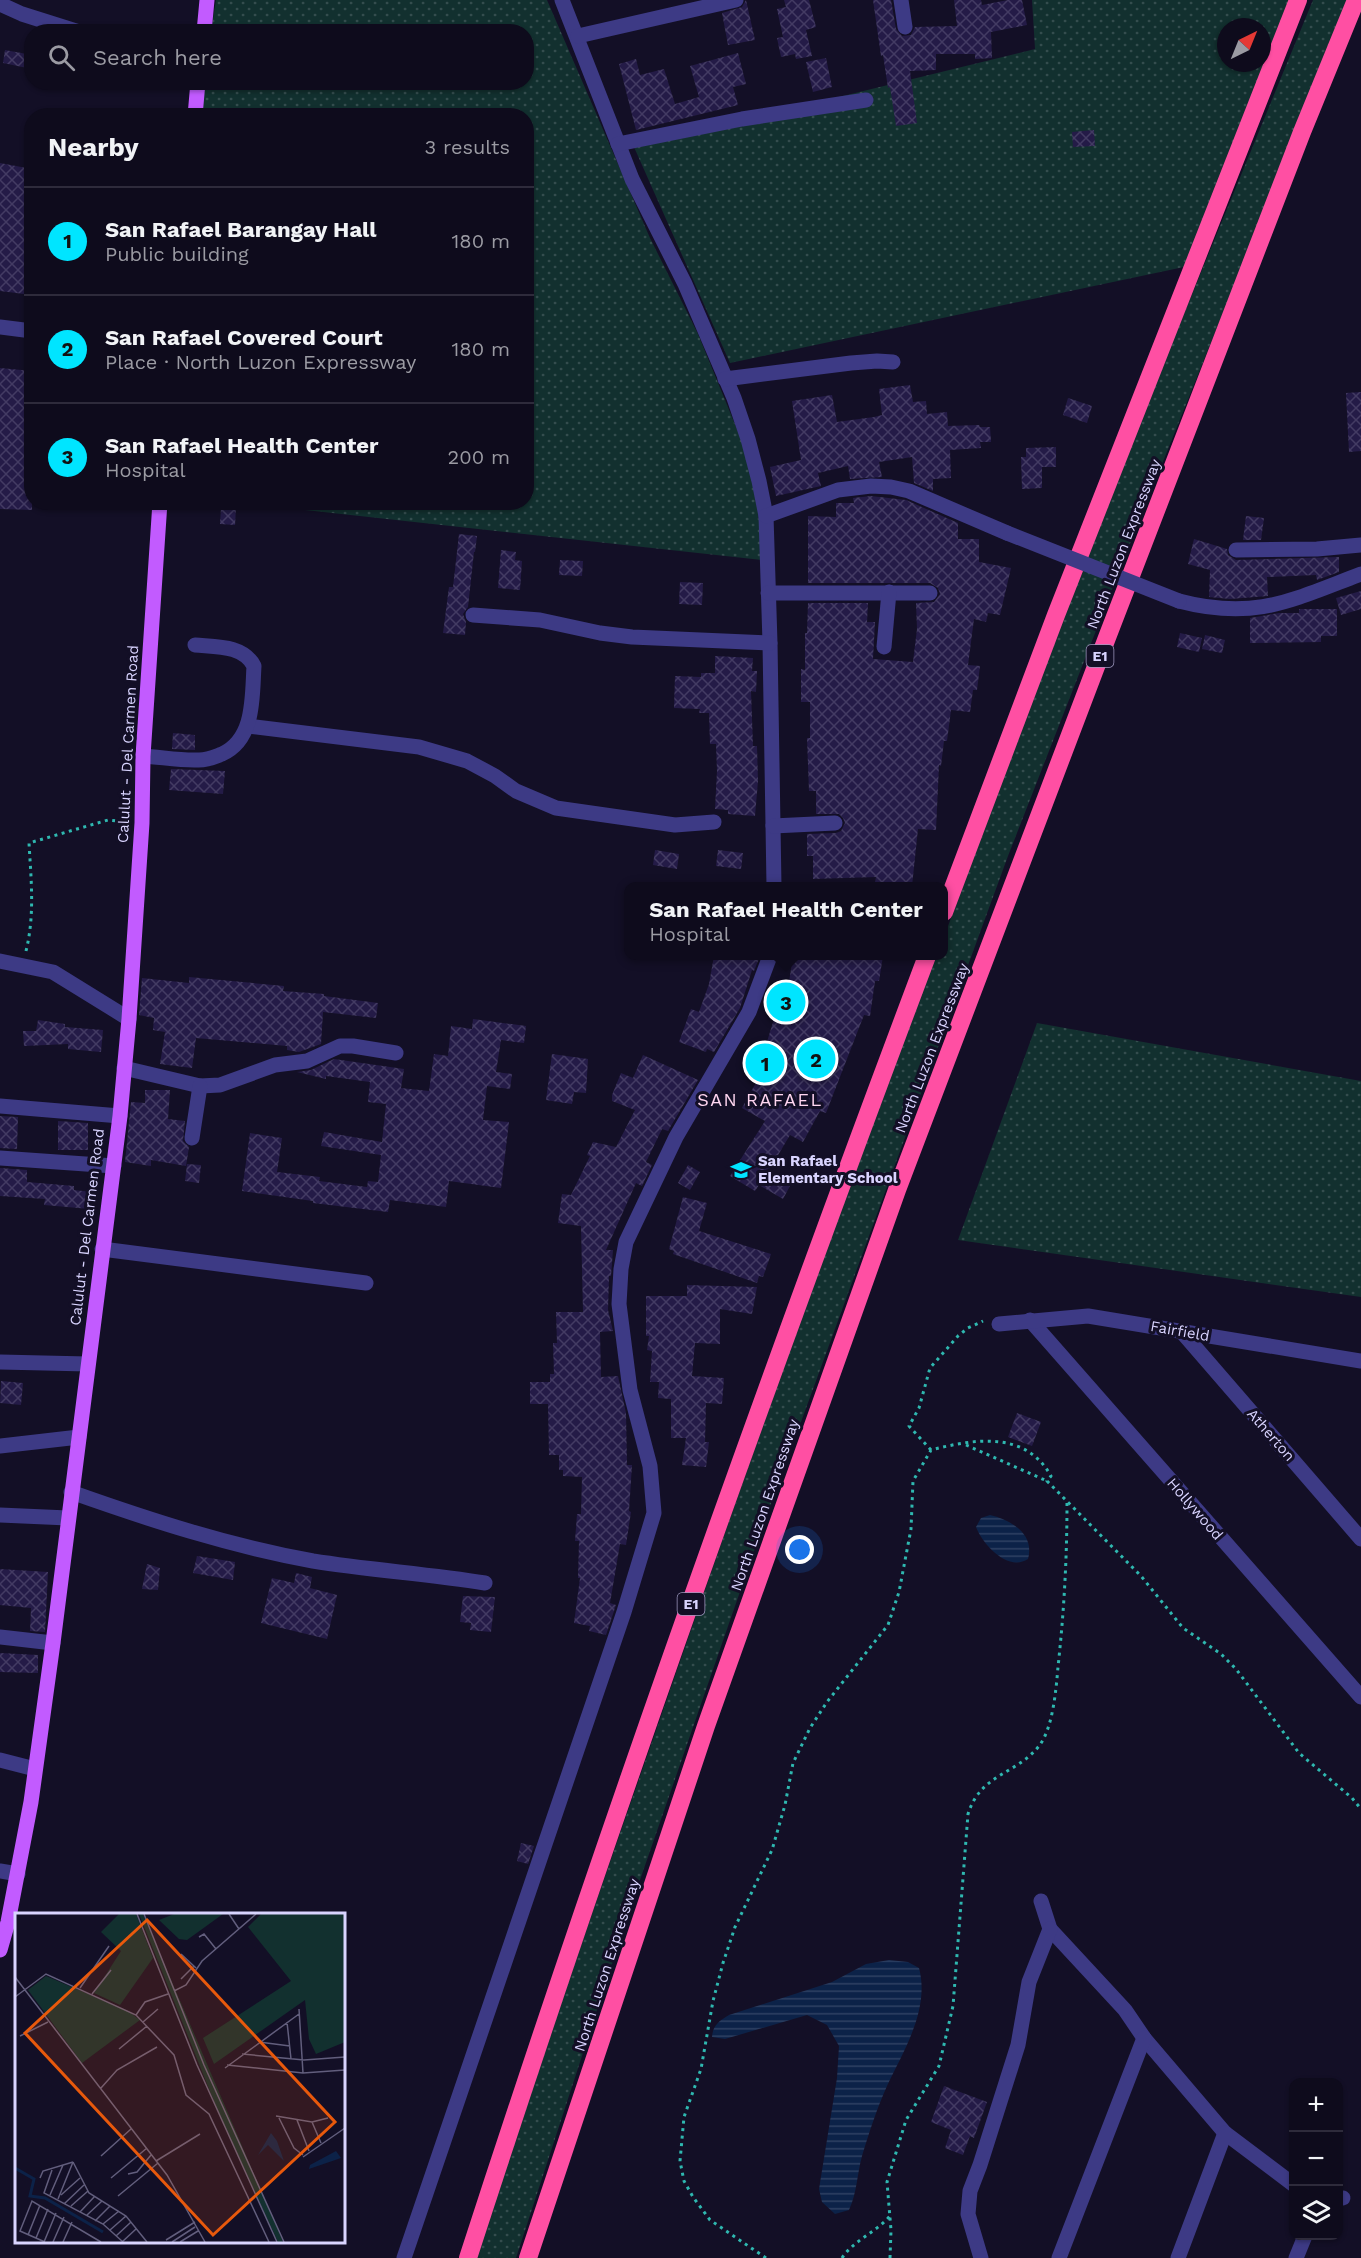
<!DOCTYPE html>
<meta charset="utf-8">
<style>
body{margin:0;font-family:"Work Sans",sans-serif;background:#171425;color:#f1f3f6}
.controls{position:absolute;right:18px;bottom:18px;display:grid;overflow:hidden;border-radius:12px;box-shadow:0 2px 4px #0004}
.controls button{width:54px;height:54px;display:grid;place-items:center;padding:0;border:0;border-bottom:2px solid #2e2b3b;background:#0e0b1c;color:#f1f3f6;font:30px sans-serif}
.compass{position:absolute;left:1217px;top:18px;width:54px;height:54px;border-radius:50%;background:#0e0b1c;box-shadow:0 2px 4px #0004;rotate:43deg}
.you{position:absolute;left:800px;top:1550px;width:21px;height:21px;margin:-15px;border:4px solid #fff;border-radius:50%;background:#1a73e8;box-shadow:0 0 0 9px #1a73e833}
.badge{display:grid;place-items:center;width:39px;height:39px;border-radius:50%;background:#00e5ff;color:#111;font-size:20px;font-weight:700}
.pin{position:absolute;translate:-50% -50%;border:3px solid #fff;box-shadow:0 2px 6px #0006}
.popup{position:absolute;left:624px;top:882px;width:324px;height:78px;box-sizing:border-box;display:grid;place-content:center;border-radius:12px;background:#0e0b1c;filter:drop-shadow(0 2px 4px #0005);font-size:20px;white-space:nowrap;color:#9b9ba3}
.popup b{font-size:22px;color:#f1f3f6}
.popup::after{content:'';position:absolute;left:50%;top:100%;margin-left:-12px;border:12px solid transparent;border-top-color:#0e0b1c}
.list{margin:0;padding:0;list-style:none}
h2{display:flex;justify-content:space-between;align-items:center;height:78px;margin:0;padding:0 24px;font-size:26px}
h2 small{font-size:20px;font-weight:400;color:#9b9ba3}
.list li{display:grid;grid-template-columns:39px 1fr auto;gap:18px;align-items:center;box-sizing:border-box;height:108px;padding:0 24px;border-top:2px solid #2e2b3b}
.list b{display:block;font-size:22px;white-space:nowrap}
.list p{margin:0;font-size:20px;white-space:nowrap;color:#9b9ba3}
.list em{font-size:20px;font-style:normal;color:#9b9ba3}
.icon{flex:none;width:33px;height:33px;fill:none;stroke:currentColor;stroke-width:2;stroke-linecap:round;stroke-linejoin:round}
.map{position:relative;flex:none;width:1361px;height:2258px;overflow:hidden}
.search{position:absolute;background:#0e0b1c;box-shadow:0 2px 4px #0004;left:24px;top:24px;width:510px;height:66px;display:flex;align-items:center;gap:15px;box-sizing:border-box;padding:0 21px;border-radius:24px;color:#9b9ba3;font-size:22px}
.panel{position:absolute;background:#0e0b1c;box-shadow:0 2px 4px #0004;left:24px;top:108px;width:510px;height:402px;border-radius:24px}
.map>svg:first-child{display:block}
</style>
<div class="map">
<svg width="1361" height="2258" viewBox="0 0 1361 2258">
<defs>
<pattern id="grass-dots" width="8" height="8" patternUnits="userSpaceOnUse" patternTransform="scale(1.5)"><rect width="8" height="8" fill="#12302f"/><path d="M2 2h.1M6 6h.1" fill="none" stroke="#344d4e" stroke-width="1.8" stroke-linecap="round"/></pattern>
<pattern id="water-rules" width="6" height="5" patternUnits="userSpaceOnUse" patternTransform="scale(1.5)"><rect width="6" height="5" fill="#0c2248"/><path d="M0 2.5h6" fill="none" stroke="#2f4163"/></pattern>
<pattern id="building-cross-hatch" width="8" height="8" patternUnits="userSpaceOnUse" patternTransform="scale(1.5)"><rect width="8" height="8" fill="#241b47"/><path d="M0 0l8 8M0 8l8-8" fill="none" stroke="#433b63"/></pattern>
</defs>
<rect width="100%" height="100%" fill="#130f26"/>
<g fill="url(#grass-dots)" fill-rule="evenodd">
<polygon points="216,0 547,0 650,238 698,334 741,439 757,495 762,560 241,503 526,502 526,116 201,116 204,83 526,82 526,32 211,31"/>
<path d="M1032,0H1293L1184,267L730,363L634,147L1035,49ZM1226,27H1262V63H1226Z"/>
<path d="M1313,0H1349L1131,541L1008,856L760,1534L632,1903L516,2258H476C532,2084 593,1911 653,1739C744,1476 837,1215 936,956H944V937L1093,535Z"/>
<polygon points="1037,1023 1361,1081 1361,1297 958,1240"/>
</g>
<g fill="url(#water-rules)">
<path d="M990,1515C1011,1520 1035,1534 1028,1559C1008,1572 983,1545 976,1527L981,1518Z"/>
<path d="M889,1960L908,1962L919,1968C930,2009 904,2050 887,2086C877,2108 869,2133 862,2156C857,2174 857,2193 849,2210L835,2214L822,2202L819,2189L837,2078L839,2046L827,2025L807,2015L725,2039L712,2037C713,2025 719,2021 729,2015L832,1982L866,1964Z"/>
</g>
<g fill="url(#building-cross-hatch)">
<polygon points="746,0 755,40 728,45 722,13 742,7"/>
<polygon points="784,0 809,0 816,27 806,30 812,56 796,59 795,54 781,57 777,38 783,37 777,9 786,7"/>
<polygon points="873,0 891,0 896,29 902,36 911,35 915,27 957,26 954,0 981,0 982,5 1008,0 1022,0 1027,25 991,32 992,58 975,59 975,54 936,54 936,70 910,71 917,123 896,126 890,87 888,88 883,55 881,56"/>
<polygon points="5,50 32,55 32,69 3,63"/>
<polygon points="738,53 746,84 733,87 738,105 636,130 619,64 636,59 640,75 664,69 675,104 699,97 690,66"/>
<polygon points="826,58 832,87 813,92 806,62"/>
<polygon points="1094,130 1095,146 1073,147 1072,132"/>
<polygon points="0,163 32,169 32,295 0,291"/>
<polygon points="0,368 32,371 32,510 0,509"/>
<polygon points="910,385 913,402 926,401 927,414 947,412 948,426 979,425 980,427 990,427 991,442 980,442 981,448 950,450 951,478 933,479 933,491 914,483 912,457 879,462 882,477 850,479 848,466 818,473 821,486 776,496 770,467 801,460 792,401 832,395 837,422 874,417 882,415 879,389"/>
<polygon points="1361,392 1361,451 1349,452 1346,393"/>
<polygon points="1068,398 1092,406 1087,423 1063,415"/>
<polygon points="1056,447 1056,467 1042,467 1042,488 1022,489 1021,457 1026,457 1026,448"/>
<polygon points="871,496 906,500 958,523 958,539 979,539 979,562 1011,568 1000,615 988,613 986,622 974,619 968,665 980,666 977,690 973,690 970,712 951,710 947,741 944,741 941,766 939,765 936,830 918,829 912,886 875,882 876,877 813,879 813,856 807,856 807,834 836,833 841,831 845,823 843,818 839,814 816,814 816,791 809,791 807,738 810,738 810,702 801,702 801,669 805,670 805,633 807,633 808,603 868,603 867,622 875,622 873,659 913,662 917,629 916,603 934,602 940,594 938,588 930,583 808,583 808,516 836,517 836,503 854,503 853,498"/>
<polygon points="221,508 236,508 235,525 220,524"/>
<polygon points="1246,516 1264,518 1261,540 1243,540"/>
<polygon points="459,534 477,536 475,552 474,552 468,607 463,614 466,622 465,635 443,633 449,587 453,587"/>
<polygon points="1194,539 1227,549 1228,555 1236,560 1339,557 1339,572 1317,580 1316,575 1267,577 1268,596 1230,599 1209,597 1210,570 1188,564"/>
<polygon points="501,550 516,552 515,560 522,561 520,590 498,588"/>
<polygon points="560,560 583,561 582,576 559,575"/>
<polygon points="680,582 703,583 702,605 679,604"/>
<polygon points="1361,591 1361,609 1341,615 1336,598"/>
<polygon points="1299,609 1337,609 1337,636 1321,636 1321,642 1250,643 1250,618 1279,613 1299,613"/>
<polygon points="1180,633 1202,638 1199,652 1177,647"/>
<polygon points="1205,635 1225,640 1222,653 1202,649"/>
<polygon points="715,656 753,658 752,671 757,671 756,692 751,691 753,746 757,746 758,781 755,816 728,814 728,810 715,809 717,771 716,744 710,744 709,713 699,713 700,709 674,708 675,676 701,677 701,673 715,673"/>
<polygon points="173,733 195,735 195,750 172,749"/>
<polygon points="171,769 225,771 223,794 169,790"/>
<polygon points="655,850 679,854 677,869 653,865"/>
<polygon points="718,850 743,853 741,869 716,866"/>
<polygon points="714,956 760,956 754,971 752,970 740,1008 714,1052 707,1049 706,1052 679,1042 691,1009 699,1012 709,984"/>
<polygon points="793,956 836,958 836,956 883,956 879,981 875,981 870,1016 864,1015 826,1113 820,1111 803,1142 790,1135 768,1172 791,1184 783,1199 759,1185 755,1191 730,1176 765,1121 742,1108 758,1079 749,1075 762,1044 766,1045 782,993 787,995"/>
<polygon points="189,977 284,986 283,991 324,994 324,996 378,1003 376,1018 323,1012 321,1044 299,1052 287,1050 287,1046 196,1038 192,1068 160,1064 165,1032 153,1030 154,1018 139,1015 142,978 189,983"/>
<polygon points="473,1019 526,1026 524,1043 501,1040 496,1072 512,1074 510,1089 487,1086 483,1120 509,1122 501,1188 449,1181 446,1207 390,1200 388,1212 313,1203 313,1201 242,1191 250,1133 282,1138 277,1172 320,1177 319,1181 367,1187 368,1181 378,1182 381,1155 321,1146 324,1132 382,1142 386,1104 368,1102 370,1082 326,1076 326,1079 297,1072 311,1070 334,1059 404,1069 401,1088 429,1091 434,1054 448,1056 451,1026 472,1029"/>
<polygon points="38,1020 65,1024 65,1027 103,1030 101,1052 68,1049 68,1044 24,1046 23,1031 36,1031"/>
<polygon points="552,1054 588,1059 586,1093 574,1092 572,1104 546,1100"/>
<polygon points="643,1055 698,1080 668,1131 662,1129 646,1162 652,1165 642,1186 636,1183 606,1250 613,1250 611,1276 609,1276 608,1310 613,1331 600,1332 601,1377 618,1376 626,1413 627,1465 632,1465 629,1511 631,1512 626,1545 620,1544 610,1603 616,1605 606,1635 589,1631 590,1626 574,1623 580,1578 578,1578 579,1541 575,1541 577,1514 581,1514 582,1477 563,1476 563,1470 559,1470 559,1455 549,1455 548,1404 530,1404 530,1382 550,1382 550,1374 554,1374 553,1343 557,1343 556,1312 583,1312 581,1226 558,1223 562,1194 571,1195 590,1156 587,1155 593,1142 616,1147 635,1110 612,1101 612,1095 621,1073 633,1078"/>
<polygon points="145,1090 170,1090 168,1119 185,1121 183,1141 189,1147 186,1166 151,1160 151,1166 125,1162 131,1102 145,1103"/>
<polygon points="0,1116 18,1117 17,1149 0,1148"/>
<polygon points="58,1121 88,1123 88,1150 58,1150"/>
<polygon points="187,1164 201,1165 199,1183 185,1181"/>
<polygon points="688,1165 700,1172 690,1190 678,1183"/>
<polygon points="0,1168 27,1170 27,1182 74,1186 74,1190 92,1192 90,1209 44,1205 45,1199 0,1196"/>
<polygon points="683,1197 707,1203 699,1231 771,1254 763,1277 759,1276 757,1283 673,1254 674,1251 669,1249"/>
<polygon points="687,1285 757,1287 752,1314 720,1309 720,1344 695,1343 692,1376 724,1378 722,1404 706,1403 705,1442 709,1442 706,1467 682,1465 686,1438 671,1438 671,1399 658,1398 659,1382 650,1382 652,1351 647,1350 649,1336 646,1336 646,1296 687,1296"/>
<polygon points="1,1381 23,1383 21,1405 0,1403"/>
<polygon points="1017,1413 1041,1422 1032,1446 1008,1437"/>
<polygon points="197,1556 235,1562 233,1580 193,1573"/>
<polygon points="147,1564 160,1568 158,1590 142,1589"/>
<polygon points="0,1569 48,1572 45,1632 30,1631 31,1608 0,1605"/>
<polygon points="296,1573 312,1577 310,1588 337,1595 327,1639 261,1623 272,1578 294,1583"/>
<polygon points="463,1596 495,1597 491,1632 470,1630 471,1623 460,1622"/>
<polygon points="0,1653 38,1655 38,1673 0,1672"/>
<polygon points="521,1843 534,1846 528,1864 517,1861"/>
<polygon points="944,2086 987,2102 974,2138 970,2136 963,2155 945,2148 951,2130 931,2122"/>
</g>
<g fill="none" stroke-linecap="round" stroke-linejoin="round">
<g stroke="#2fb8b0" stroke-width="3" stroke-dasharray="3 4.5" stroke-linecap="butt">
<path d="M26,951C35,915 31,879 29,843L108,820L126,822"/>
<polyline points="966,1445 1047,1481"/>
<polyline points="931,1450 909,1426 919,1408 930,1368 958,1336 968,1328 983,1321"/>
<path d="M766,2258L710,2220L693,2197L684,2181L680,2161L684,2117L701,2069L713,2001L723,1963L735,1927L772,1850L785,1805L793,1763L810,1728L827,1702L888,1625L899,1592L911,1529L913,1481L931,1450C974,1439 1025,1430 1051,1476L1047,1481L1141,1576L1183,1628L1221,1654L1236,1669L1299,1753L1352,1798L1361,1809"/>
<path d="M842,2258C854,2240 875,2233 890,2216"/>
<path d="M890,2258L891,2230L887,2182L906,2120L939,2066L953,2006L968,1814C981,1773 1016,1775 1039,1746C1053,1728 1056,1690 1058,1667C1064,1612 1067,1558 1067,1503"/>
</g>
<g stroke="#3d3a85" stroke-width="15">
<polyline points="562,0 632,179 685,284 734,398 748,439 759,481 766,516 770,643 774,886"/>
<polyline points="901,0 905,27"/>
<polyline points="0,4 22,14 79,32"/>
<polyline points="578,36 736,0"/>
<polyline points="618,144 742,119 866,100"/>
<polyline points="0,327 32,331"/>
<polyline points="725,379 851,363 877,361 893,362"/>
<polyline points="766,516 838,490 871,486 891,487 909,491 1007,533"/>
<polyline points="1236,550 1317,549 1361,545"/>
<polyline points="768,593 930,593"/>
<path d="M1179,601C1255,621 1292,600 1361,574"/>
<polyline points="473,615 540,620 600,633 632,637 770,643"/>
<polyline points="884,647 889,592"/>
<polyline points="248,726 419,747 467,761 495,776 516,791 556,808 675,825 714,822"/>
<path d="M143,756C161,757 181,761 199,760C208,760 214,757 222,754C255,739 252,697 254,666C243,645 216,647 195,645"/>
<polyline points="773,826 835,823"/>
<polyline points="0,961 53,972 129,1019"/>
<polyline points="124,1068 200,1086 220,1085 275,1065 307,1061 340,1046 353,1046 396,1053"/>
<polyline points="0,1106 120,1116"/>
<polyline points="192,1138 200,1086"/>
<polyline points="0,1158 114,1166"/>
<polyline points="102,1249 366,1283"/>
<polyline points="1030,1320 1361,1697"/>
<polyline points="999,1324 1088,1316 1361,1361"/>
<polyline points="1182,1332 1361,1539"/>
<polyline points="0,1362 88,1364"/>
<polyline points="0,1446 79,1437"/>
<path d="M71,1492C150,1520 230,1546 313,1561C370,1570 428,1574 485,1583"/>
<polyline points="0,1515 68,1518"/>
<polyline points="0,1637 53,1643"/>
<polyline points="0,1760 35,1769"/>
<polyline points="0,1871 18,1874"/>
<polyline points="1041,1901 1050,1929 1125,2010 1144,2038 1225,2133 1294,2185"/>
<polyline points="1338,2199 1343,2198"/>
<polyline points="404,2258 624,1612 654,1513 650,1466 630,1390 619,1304 621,1269 626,1242 676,1137 749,1012 770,956"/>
<polyline points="981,2258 968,2214 970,2191 980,2165 1018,2045 1029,1982 1050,1929"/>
<polyline points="1059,2258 1144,2038"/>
<polyline points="1178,2258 1225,2133"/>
<polyline points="1296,2258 1305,2236"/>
</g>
<g stroke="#c25bff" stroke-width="15">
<polyline points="204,32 207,0"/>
<polyline points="195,116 198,82"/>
<polyline points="0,1950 8,1922 31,1802 53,1643 120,1116 129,1019 142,823 143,756 160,502"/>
</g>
<g stroke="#ff4fa3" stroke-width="18">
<polyline points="944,912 1056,615 1298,0"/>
<path d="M468,2258C610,1820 765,1386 927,956"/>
<polyline points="528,2258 706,1726 897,1190 1108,635 1302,132 1356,0"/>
</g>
<polyline stroke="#3d3a85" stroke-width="15" points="1007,533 1179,601"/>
</g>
<defs>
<g id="school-bare" transform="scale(1.62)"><path d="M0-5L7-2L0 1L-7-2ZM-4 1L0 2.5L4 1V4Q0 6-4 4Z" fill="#00e5ff" stroke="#130f26" stroke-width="2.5" paint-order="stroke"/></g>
</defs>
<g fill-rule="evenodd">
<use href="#school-bare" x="741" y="1170"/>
</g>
<g text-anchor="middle" stroke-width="6" stroke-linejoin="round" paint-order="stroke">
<g fill="#130f26" stroke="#9e99be" stroke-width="1.5">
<rect x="1086.5" y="645" width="27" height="22" rx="4.5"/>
<rect x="677.5" y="1593" width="27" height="22" rx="4.5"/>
</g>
<g font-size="14" font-weight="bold" fill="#d9d4ff">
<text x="1100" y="661">E1</text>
<text x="691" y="1609">E1</text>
</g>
<g font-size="15" fill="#d9d4ff" stroke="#130f26">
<text transform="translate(1124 544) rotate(-69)" y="5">North Luzon Expressway</text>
<text transform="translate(128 744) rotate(-87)" y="5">Calulut - Del Carmen Road</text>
<text transform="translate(932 1048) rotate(-69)" y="5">North Luzon Expressway</text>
<text transform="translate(87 1227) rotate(-83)" y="5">Calulut - Del Carmen Road</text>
<text transform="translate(1180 1331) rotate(10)" y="5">Fairfield</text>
<text transform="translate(1271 1435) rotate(49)" y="5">Atherton</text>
<text transform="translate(765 1505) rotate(-71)" y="5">North Luzon Expressway</text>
<text transform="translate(1195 1509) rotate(49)" y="5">Hollywood</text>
<text transform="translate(607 1965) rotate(-72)" y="5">North Luzon Expressway</text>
</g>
<g font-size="15" font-weight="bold" fill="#d9d4ff" stroke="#130f26" text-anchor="start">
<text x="758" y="1166">San Rafael<tspan x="758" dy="17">Elementary School</tspan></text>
</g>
<g font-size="18" letter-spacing="1.5" fill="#ffd6f0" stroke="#130f26">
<text x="760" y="1106">SAN RAFAEL</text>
</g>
</g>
<g transform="translate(15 1913)">
<rect width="330" height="330" fill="#130f26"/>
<path d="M104,1H121L138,45L105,92L79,80L106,38L86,19ZM124,1H128L268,329H263L202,196ZM159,1H208L172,27L164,26L144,7ZM246,1H330V129L301,141L294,126L290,87L199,151L188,125L276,68L233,14ZM31,63L113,98L125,107L67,150L13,77Z" fill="#12302f"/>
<path d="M256,220L262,228L269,248L253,232L243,242ZM321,238L326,245L294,256L295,252Z" fill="#0c2248"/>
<path fill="none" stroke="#0c2248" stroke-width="3" d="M0,255L19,266L15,283L30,285L88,319"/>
<path fill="none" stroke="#625e7d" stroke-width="1.5" d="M122,1L182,152L262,329M129,1L189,152L269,329M214,1L224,16M184,24L189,21L201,36M166,41L181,55M0,64L152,262L190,329M166,66L179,53M65,75L94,33M159,78L171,72L187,48L241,1M77,81L96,57M0,84L31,61L121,102L159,142L171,182L194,201L254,329M284,96L288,160M121,102L130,89L153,81M128,109L143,96M272,109L276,146M5,123L33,109M244,129L275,133M104,136L132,113M227,141L289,147L330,144M212,152L288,160L330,157M210,155L284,101M86,175L102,157L142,134M261,203L297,209L313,205M264,205L279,235L288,242M282,207L294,238M297,209L306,230M86,243L116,216M288,244L330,215M141,248L185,221M58,249L74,280L111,303L132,329M37,257L29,280L88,311L108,329M113,261L122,259L136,242M25,265L28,258L58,249M96,265L132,235M35,282L48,252M46,282L65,265M103,283L143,250M43,286L58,249M49,291L69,272M56,293L73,278M65,299L80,283M72,302L87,288M80,308L95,293M88,311L104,298M95,317L111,303M13,322L25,292M101,323L116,309M21,325L33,296M151,327L180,309M29,329L41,300M30,329L5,318L17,288L86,329M38,329L49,304M48,329L57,309M107,329L121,316M157,329L180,314M165,329L183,318"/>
<path fill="#e8590c" fill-opacity="0.15" stroke="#e8590c" stroke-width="3" d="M132,7L320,209L198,322L10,120Z"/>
<rect width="330" height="330" fill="none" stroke="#d9d4ff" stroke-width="3"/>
</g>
</svg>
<div class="controls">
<button>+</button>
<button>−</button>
<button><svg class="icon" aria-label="layers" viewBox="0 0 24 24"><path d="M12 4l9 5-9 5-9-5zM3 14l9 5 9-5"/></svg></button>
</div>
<svg class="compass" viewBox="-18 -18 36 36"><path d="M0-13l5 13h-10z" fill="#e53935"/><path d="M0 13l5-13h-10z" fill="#9b9ba3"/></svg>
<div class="you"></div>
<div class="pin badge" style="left:765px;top:1063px">1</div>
<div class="pin badge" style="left:816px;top:1059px">2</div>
<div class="pin badge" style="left:786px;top:1002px">3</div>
<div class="popup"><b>San Rafael Health Center</b>Hospital</div>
<div class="search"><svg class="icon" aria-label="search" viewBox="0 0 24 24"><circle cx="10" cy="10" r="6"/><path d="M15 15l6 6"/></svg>Search here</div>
<section class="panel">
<h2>Nearby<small>3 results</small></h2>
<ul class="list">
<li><span class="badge">1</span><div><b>San Rafael Barangay Hall</b><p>Public building</p></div><em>180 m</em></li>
<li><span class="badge">2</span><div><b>San Rafael Covered Court</b><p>Place · North Luzon Expressway</p></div><em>180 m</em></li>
<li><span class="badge">3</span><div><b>San Rafael Health Center</b><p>Hospital</p></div><em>200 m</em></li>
</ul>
</section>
</div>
